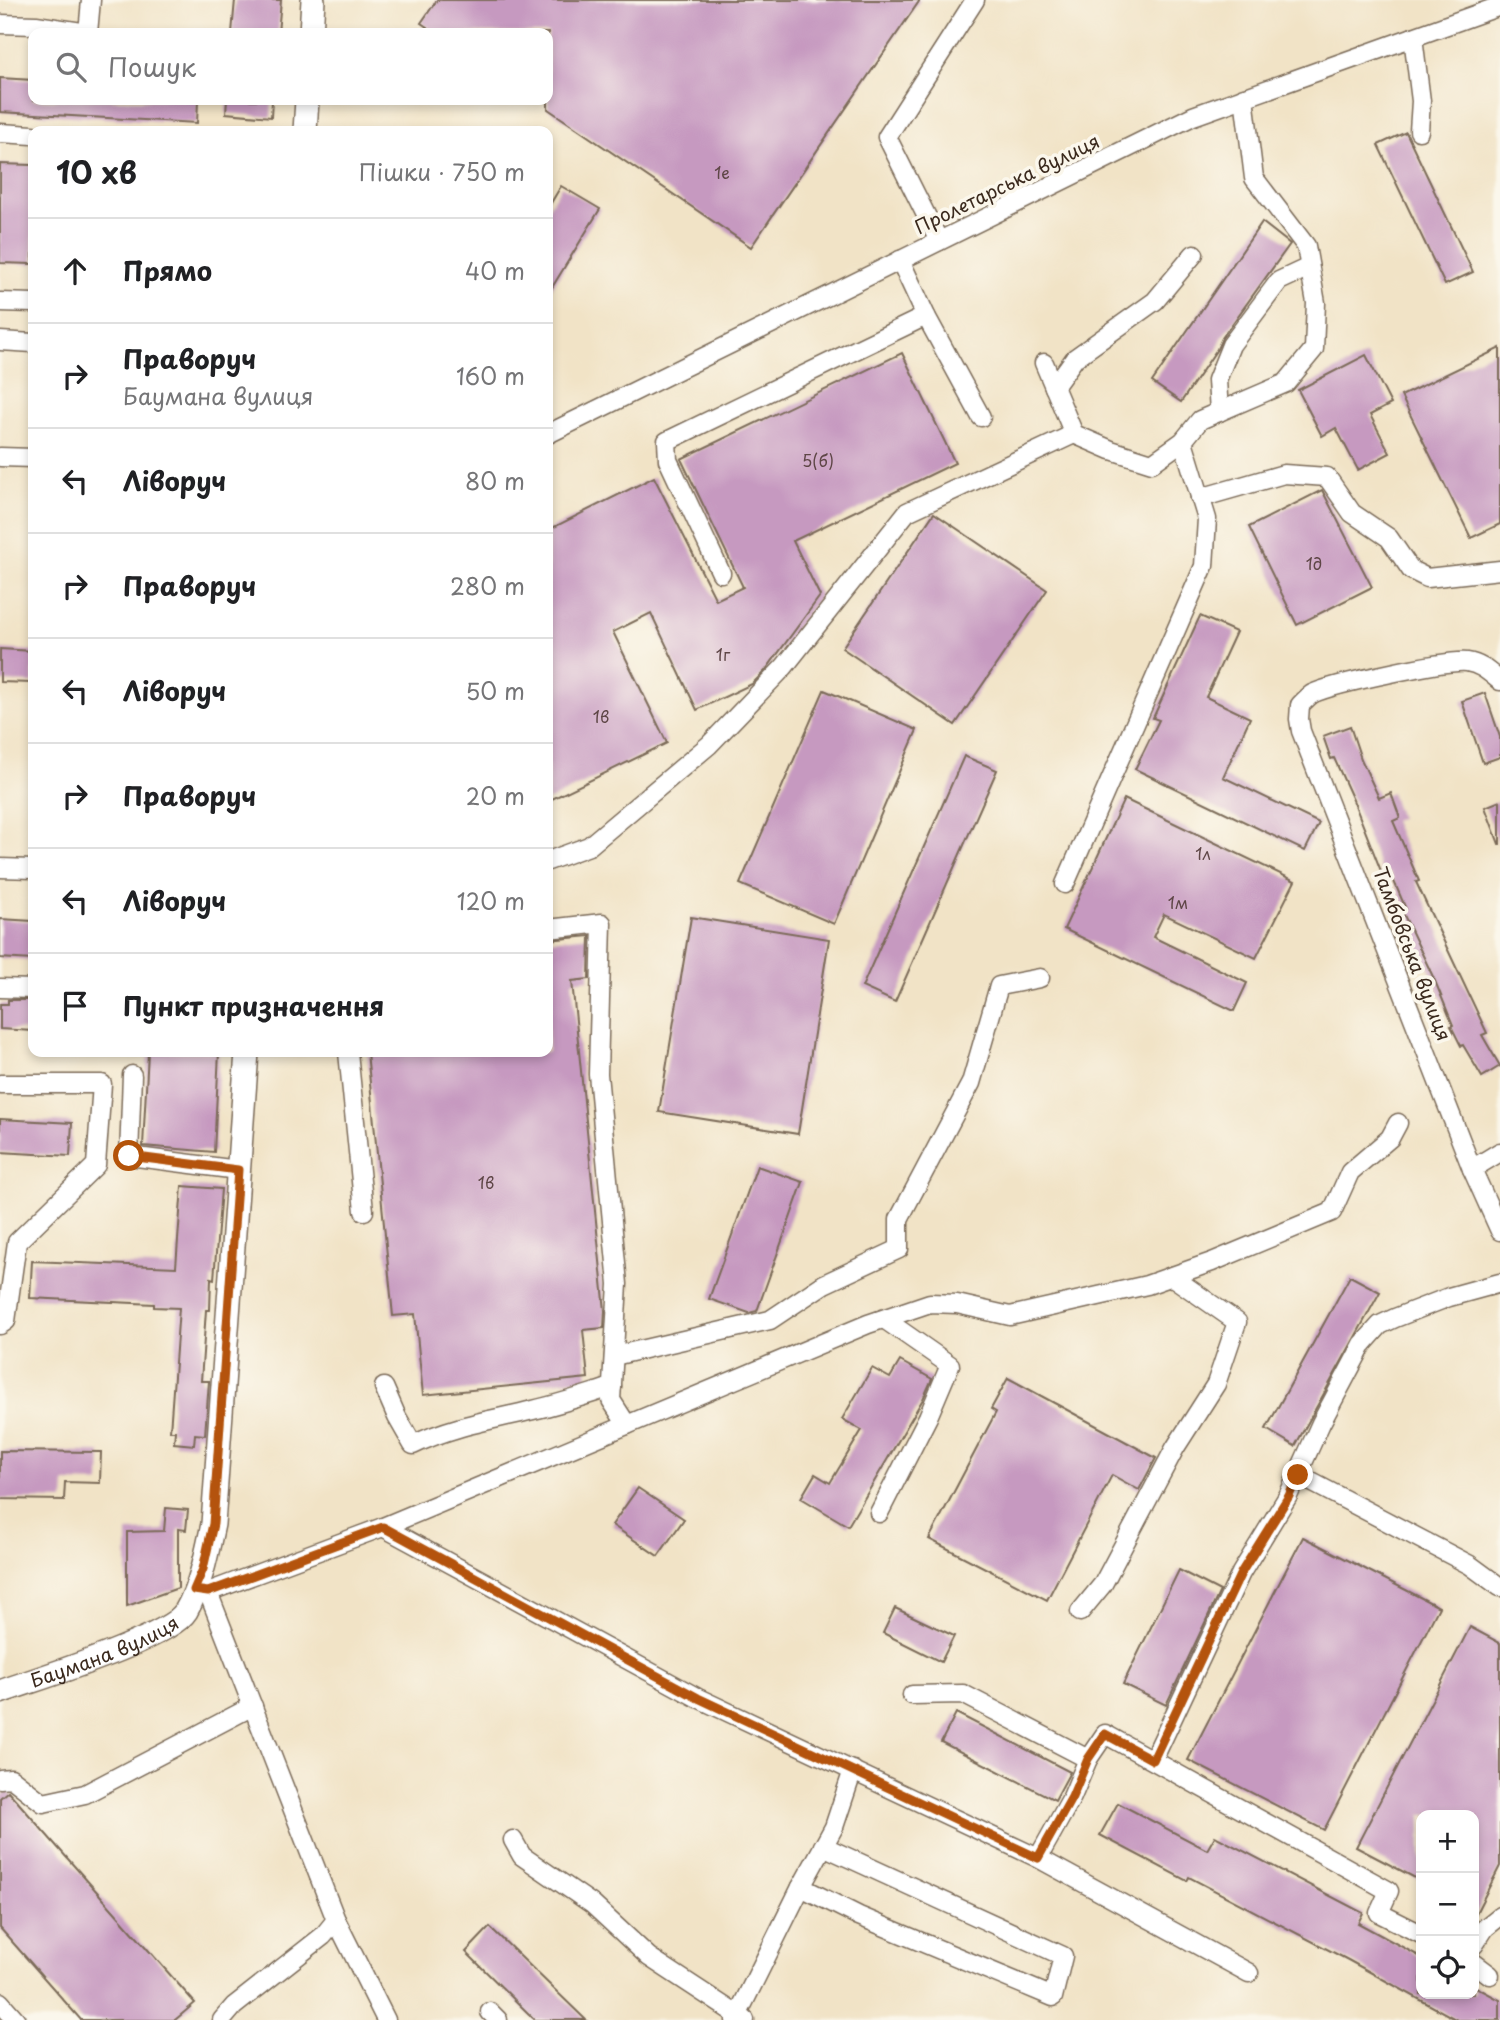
<!DOCTYPE html>
<html lang="uk">
<meta charset="utf-8">
<style>
body{margin:0;font-family:"Playpen Sans",sans-serif;background:#f2f2f2;color:#202124}
.controls{position:absolute;right:21px;bottom:21px;display:grid;overflow:hidden;border-radius:14px;box-shadow:0 4px 10px #0003}
.controls button{width:63px;height:63px;display:grid;place-items:center;padding:0;border:0;border-bottom:2px solid #e0e0e0;background:#fff;color:#202124;font:35px sans-serif}
.stop{position:absolute;width:21px;height:21px;margin:-16px;border:5px solid #b45309;border-radius:50%;background:#fff}
.stop.end{background:#b45309;border-color:#fff;box-shadow:0 2px 7px #0008}
.list{margin:0;padding:0;list-style:none}
h2{display:flex;justify-content:space-between;align-items:center;height:91px;margin:0;padding:0 28px;font-size:30px}
h2 small{font-size:23px;font-weight:400;color:#757577}
.list li{display:grid;grid-template-columns:46px 1fr auto;gap:21px;align-items:center;box-sizing:border-box;height:105px;padding:0 28px;border-top:2px solid #e0e0e0}
.list b{display:block;font-size:26px;white-space:nowrap}
.list p{margin:0;font-size:23px;white-space:nowrap;color:#757577}
.list em{font-size:23px;font-style:normal;color:#757577}
.icon{flex:none;width:38px;height:38px;fill:none;stroke:currentColor;stroke-width:2;stroke-linecap:round;stroke-linejoin:round}
.map{position:relative;flex:none;width:1500px;height:2020px;overflow:hidden}
.search{position:absolute;background:#fff;box-shadow:0 4px 10px #0003;left:28px;top:28px;width:525px;height:77px;display:flex;align-items:center;gap:18px;box-sizing:border-box;padding:0 24px;border-radius:14px;color:#757577;font-size:26px}
.panel{position:absolute;background:#fff;box-shadow:0 4px 10px #0003;left:28px;top:126px;width:525px;height:931px;border-radius:14px}
.map>svg:first-child{display:block}
</style>
<div class="map">
<svg width="1500" height="2020" viewBox="0 0 1500 2020">
<rect width="100%" height="100%" fill="#fbf7ec"/>
<filter id="ink" filterUnits="userSpaceOnUse"><feTurbulence type="fractalNoise" baseFrequency=".0143" numOctaves="2"/><feDisplacementMap in="SourceGraphic" scale="14" xChannelSelector="R" yChannelSelector="G"/><feConvolveMatrix kernelMatrix="1 2 1 2 8 2 1 2 1" color-interpolation-filters="sRGB"/></filter>
<filter id="wash" filterUnits="userSpaceOnUse"><feTurbulence type="fractalNoise" baseFrequency=".00686" numOctaves="4" result="noise"/><feDisplacementMap in="SourceGraphic" scale="28" xChannelSelector="R" yChannelSelector="G"/><feGaussianBlur stdDeviation="1.57" result="paint"/><feColorMatrix in="noise" values="0 0 0 0 0 0 0 0 0 0 0 0 0 0 0 0 0 1.4 0 .05"/><feComposite in="paint" operator="in"/></filter>
<g filter="url(#wash)">
<rect width="100%" height="100%" fill="#f1e3c6"/>
<g id="blocks">
<g fill="#c699c0">
<polygon points="235,0 281,0 278,33 232,33"/>
<polygon points="437,0 920,0 751,247 548,109 548,33 436,33 421,23"/>
<polygon points="0,78 33,80 33,100 198,100 197,123 0,112"/>
<polygon points="227,100 272,100 271,117 226,113"/>
<polygon points="1406,132 1473,272 1445,285 1378,145"/>
<polygon points="0,164 33,165 33,264 0,263"/>
<polygon points="561,186 600,209 548,294 548,208"/>
<polygon points="1262,222 1290,244 1222,338 1217,349 1181,402 1152,382"/>
<polygon points="1500,348 1500,524 1471,538 1401,396"/>
<polygon points="902,353 955,463 793,541 820,596 765,671 752,684 697,710 651,613 613,632 667,743 548,801 548,530 654,477 716,600 743,587 681,459"/>
<polygon points="1366,355 1391,404 1370,415 1390,453 1358,470 1336,428 1322,436 1298,390"/>
<polygon points="1322,490 1372,587 1297,625 1249,527"/>
<polygon points="934,513 1047,590 955,725 842,648"/>
<polygon points="1200,616 1236,632 1206,697 1250,718 1223,777 1319,823 1305,851 1135,769 1159,720 1153,718"/>
<polygon points="0,649 33,651 33,683 0,682"/>
<polygon points="824,690 917,730 834,924 740,884"/>
<polygon points="1485,693 1500,737 1500,757 1483,763 1462,701"/>
<polygon points="1350,726 1361,759 1379,798 1391,793 1400,818 1393,821 1419,881 1416,882 1487,1033 1482,1035 1500,1066 1482,1077 1463,1045 1461,1046 1451,1026 1453,1025 1435,981 1402,911 1406,909 1390,872 1383,876 1353,800 1334,758 1331,759 1323,736"/>
<polygon points="964,756 997,770 895,1002 862,987"/>
<polygon points="1124,799 1295,881 1256,958 1164,914 1153,937 1247,983 1234,1011 1064,929"/>
<polygon points="1500,801 1500,844 1499,844 1485,807"/>
<polygon points="691,917 829,939 798,1134 659,1112"/>
<polygon points="0,919 33,921 33,960 0,958"/>
<polygon points="590,936 589,979 572,981 605,1311 604,1328 583,1330 588,1378 423,1395 415,1314 393,1316 367,1052 548,1052 548,940"/>
<polygon points="8,1000 33,1000 33,1031 0,1029 0,1004 8,1004"/>
<polygon points="148,1052 219,1052 214,1152 143,1146"/>
<polygon points="0,1119 72,1123 70,1156 0,1152"/>
<polygon points="757,1166 803,1182 757,1311 749,1313 709,1299"/>
<polygon points="182,1186 221,1189 214,1279 211,1278 210,1310 206,1310 201,1381 209,1381 205,1435 195,1434 194,1445 174,1443 175,1431 170,1431 179,1308 154,1307 154,1304 30,1298 32,1261 176,1267"/>
<polygon points="1350,1276 1380,1292 1295,1446 1266,1429"/>
<polygon points="900,1361 932,1379 923,1399 848,1526 801,1498 815,1474 830,1483 862,1430 842,1419 872,1368 890,1378"/>
<polygon points="1008,1378 1156,1458 1139,1490 1112,1475 1047,1600 929,1539 996,1412 991,1409"/>
<polygon points="0,1451 101,1452 100,1483 65,1482 64,1500 0,1499"/>
<polygon points="638,1488 684,1519 658,1556 612,1525"/>
<polygon points="166,1508 188,1510 186,1530 178,1529 178,1588 127,1606 127,1532 164,1531"/>
<polygon points="1303,1537 1439,1607 1324,1830 1188,1760"/>
<polygon points="1179,1570 1220,1591 1166,1705 1123,1684"/>
<polygon points="895,1608 954,1636 941,1662 883,1633"/>
<polygon points="1470,1627 1500,1643 1500,1866 1474,1917 1474,1815 1421,1815 1421,1881 1356,1847"/>
<polygon points="956,1713 1070,1772 1055,1800 941,1742"/>
<polygon points="8,1791 195,2003 175,2020 81,2020 0,1928 0,1798"/>
<polygon points="1118,1803 1207,1850 1215,1836 1363,1913 1358,1923 1421,1957 1421,1994 1474,1994 1474,1986 1500,2000 1500,2020 1457,2020 1348,1960 1189,1877 1187,1881 1100,1835"/>
<polygon points="490,1927 586,2020 535,2020 466,1952"/>
</g>
</g>
</g>
<g filter="url(#ink)">
<use href="#blocks" fill-opacity="0" stroke="#7b6b59" stroke-width="2"/>
<g fill="none" stroke-linecap="round" stroke-linejoin="round">
<g stroke="#7b6b59" stroke-width="21">
<g id="minor">
<polyline points="0,24 36,25 88,33 91,0"/>
<polyline points="1413,37 1421,101 1419,131"/>
<polyline points="0,133 33,135"/>
<polyline points="939,241 887,137 975,0"/>
<polyline points="900,260 926,316 981,417"/>
<polyline points="0,302 33,303"/>
<polyline points="0,341 33,343"/>
<polyline points="1044,363 1074,434 1111,450 1152,463 1183,441 1200,420 1286,383 1314,349 1316,303 1306,246 1254,178 1244,97"/>
<polyline points="1054,387 1075,358 1155,301 1194,254"/>
<polyline points="1219,412 1217,380 1231,345 1279,281 1309,267"/>
<polyline points="548,434 1193,116 1500,6"/>
<polyline points="0,457 33,458"/>
<polyline points="1200,498 1284,474 1327,477 1352,513 1389,538 1411,570 1427,578 1500,570"/>
<polyline points="721,573 668,460 667,441 926,316"/>
<path d="M1500,681C1490,673 1481,664 1467,662C1445,660 1332,684 1312,694C1308,697 1304,701 1300,705L1299,719L1301,731L1472,1169L1500,1231"/>
<polyline points="548,861 589,846 709,745 784,667 907,512 1074,434"/>
<polyline points="0,868 33,869"/>
<polyline points="1065,884 1204,566 1207,519 1183,441"/>
<polyline points="548,929 602,923 598,1074 618,1284 611,1400 627,1425"/>
<polyline points="0,988 33,989"/>
<polyline points="348,1052 364,1211"/>
<polyline points="132,1075 129,1156 238,1170"/>
<polyline points="0,1084 102,1084 96,1165 17,1242 6,1321 0,1325"/>
<polyline points="1472,1169 1500,1152"/>
<polyline points="614,1356 770,1320 824,1284 899,1249 899,1219 971,1083 999,986 1040,978"/>
<path d="M384,1387L397,1417L413,1445C451,1426 493,1420 533,1410C560,1404 586,1395 612,1387"/>
<polyline points="1298,1475 1470,1565 1500,1587"/>
<polyline points="879,1513 928,1417 950,1365 884,1319"/>
<polyline points="383,1527 698,1698 1038,1858 1249,1973"/>
<polyline points="194,1590 208,1592 383,1527 868,1324 930,1303 957,1304 1010,1316 1147,1285 1212,1262 1332,1212 1350,1172 1390,1138 1398,1123"/>
<polyline points="208,1592 336,1920 386,2020"/>
<polyline points="1080,1612 1103,1584 1175,1448 1216,1384 1237,1322 1171,1276"/>
<polyline points="912,1695 963,1694 1088,1759 1072,1797 1038,1858"/>
<polyline points="1088,1759 1105,1734 1389,1891 1379,1913 1421,1934"/>
<polyline points="1153,1760 1241,1573 1288,1496 1321,1423 1363,1344 1380,1325 1395,1318 1449,1297 1500,1283"/>
<polyline points="0,1779 11,1778 43,1803 85,1794 253,1706"/>
<polyline points="513,1840 522,1856 592,1904 649,1957 745,2020"/>
<polyline points="801,1887 859,1916 1053,1997 1063,1956 823,1846"/>
<polyline points="1474,1945 1485,1928 1500,1916"/>
<polyline points="1474,1963 1490,1975"/>
<polyline points="0,2002 16,2020"/>
<polyline points="490,2012 498,2020"/>
<polyline points="222,2020 234,2006 323,1936 336,1920"/>
<polyline points="735,2020 801,1887 834,1827 853,1770"/>
</g>
</g>
<g stroke="#7b6b59" stroke-width="26">
<g id="major">
<polyline points="311,33 313,0"/>
<polyline points="305,131 307,100"/>
<path id="s1" d="M0,1692C36,1679 169,1639 186,1611C201,1585 207,1552 213,1524L247,1052"/>
</g>
</g>
<use href="#minor" stroke="#fff" stroke-width="18"/>
<use href="#major" stroke="#fff" stroke-width="23"/>
</g>
</g>
<g fill="none" stroke-linecap="round" stroke-linejoin="round" filter="url(#ink)">
<polyline stroke="#b45309" stroke-width="9" points="129,1156 238,1170 213,1524 203,1569 194,1590 208,1592 383,1527 698,1698 1038,1858 1072,1797 1088,1759 1105,1734 1153,1760 1241,1573 1289,1496 1298,1475"/>
</g>
<g text-anchor="middle" stroke-width="7" stroke-linejoin="round" paint-order="stroke">
<g font-size="16" fill="#5e4646">
<text x="722" y="179">1е</text>
<text x="818" y="467">5(б)</text>
<text x="1314" y="570">1д</text>
<text x="723" y="661">1г</text>
<text x="601" y="723">1в</text>
<text x="1203" y="860">1л</text>
<text x="1178" y="909">1м</text>
<text x="486" y="1189">1в</text>
</g>
<g font-size="19" fill="#3b2a1e" stroke="#fbf7ec">
<text transform="translate(1007 184) rotate(-26)" y="7">Пролетарська вулиця</text>
<text transform="translate(1412 954) rotate(69)" y="7">Тамбовська вулиця</text>
<text dy="7" stroke="none"><textPath href="#s1" startOffset="112">Баумана вулиця</textPath></text>
</g>
</g>
</svg>
<div class="controls">
<button>+</button>
<button>−</button>
<button><svg class="icon" aria-label="locate" viewBox="0 0 24 24"><circle cx="12" cy="12" r="6"/><path d="M12 2v4M12 18v4M2 12h4M18 12h4"/></svg></button>
</div>
<div class="stop" style="left:129px;top:1156px"></div>
<div class="stop end" style="left:1298px;top:1475px"></div>
<div class="search"><svg class="icon" aria-label="search" viewBox="0 0 24 24"><circle cx="10" cy="10" r="6"/><path d="M15 15l6 6"/></svg>Пошук</div>
<section class="panel">
<h2>10 хв<small>Пішки · 750 m</small></h2>
<ul class="list">
<li><svg class="icon" aria-label="ahead" viewBox="0 0 24 24"><path d="M12 20V5M6 11l6-6 6 6"/></svg><div><b>Прямо</b></div><em>40 m</em></li>
<li><svg class="icon" aria-label="right" viewBox="0 0 24 24"><path d="M7 20v-9h11M14 6l5 5-5 5"/></svg><div><b>Праворуч</b><p>Баумана вулиця</p></div><em>160 m</em></li>
<li><svg class="icon" aria-label="left" viewBox="0 0 24 24"><path d="M17 20v-9H6M10 6l-5 5 5 5"/></svg><div><b>Ліворуч</b></div><em>80 m</em></li>
<li><svg class="icon" aria-label="right" viewBox="0 0 24 24"><path d="M7 20v-9h11M14 6l5 5-5 5"/></svg><div><b>Праворуч</b></div><em>280 m</em></li>
<li><svg class="icon" aria-label="left" viewBox="0 0 24 24"><path d="M17 20v-9H6M10 6l-5 5 5 5"/></svg><div><b>Ліворуч</b></div><em>50 m</em></li>
<li><svg class="icon" aria-label="right" viewBox="0 0 24 24"><path d="M7 20v-9h11M14 6l5 5-5 5"/></svg><div><b>Праворуч</b></div><em>20 m</em></li>
<li><svg class="icon" aria-label="left" viewBox="0 0 24 24"><path d="M17 20v-9H6M10 6l-5 5 5 5"/></svg><div><b>Ліворуч</b></div><em>120 m</em></li>
<li><svg class="icon" aria-label="arrive" viewBox="0 0 24 24"><path d="M6 21V4h12l-3 4 3 4H6"/></svg><div><b>Пункт призначення</b></div></li>
</ul>
</section>
</div>
